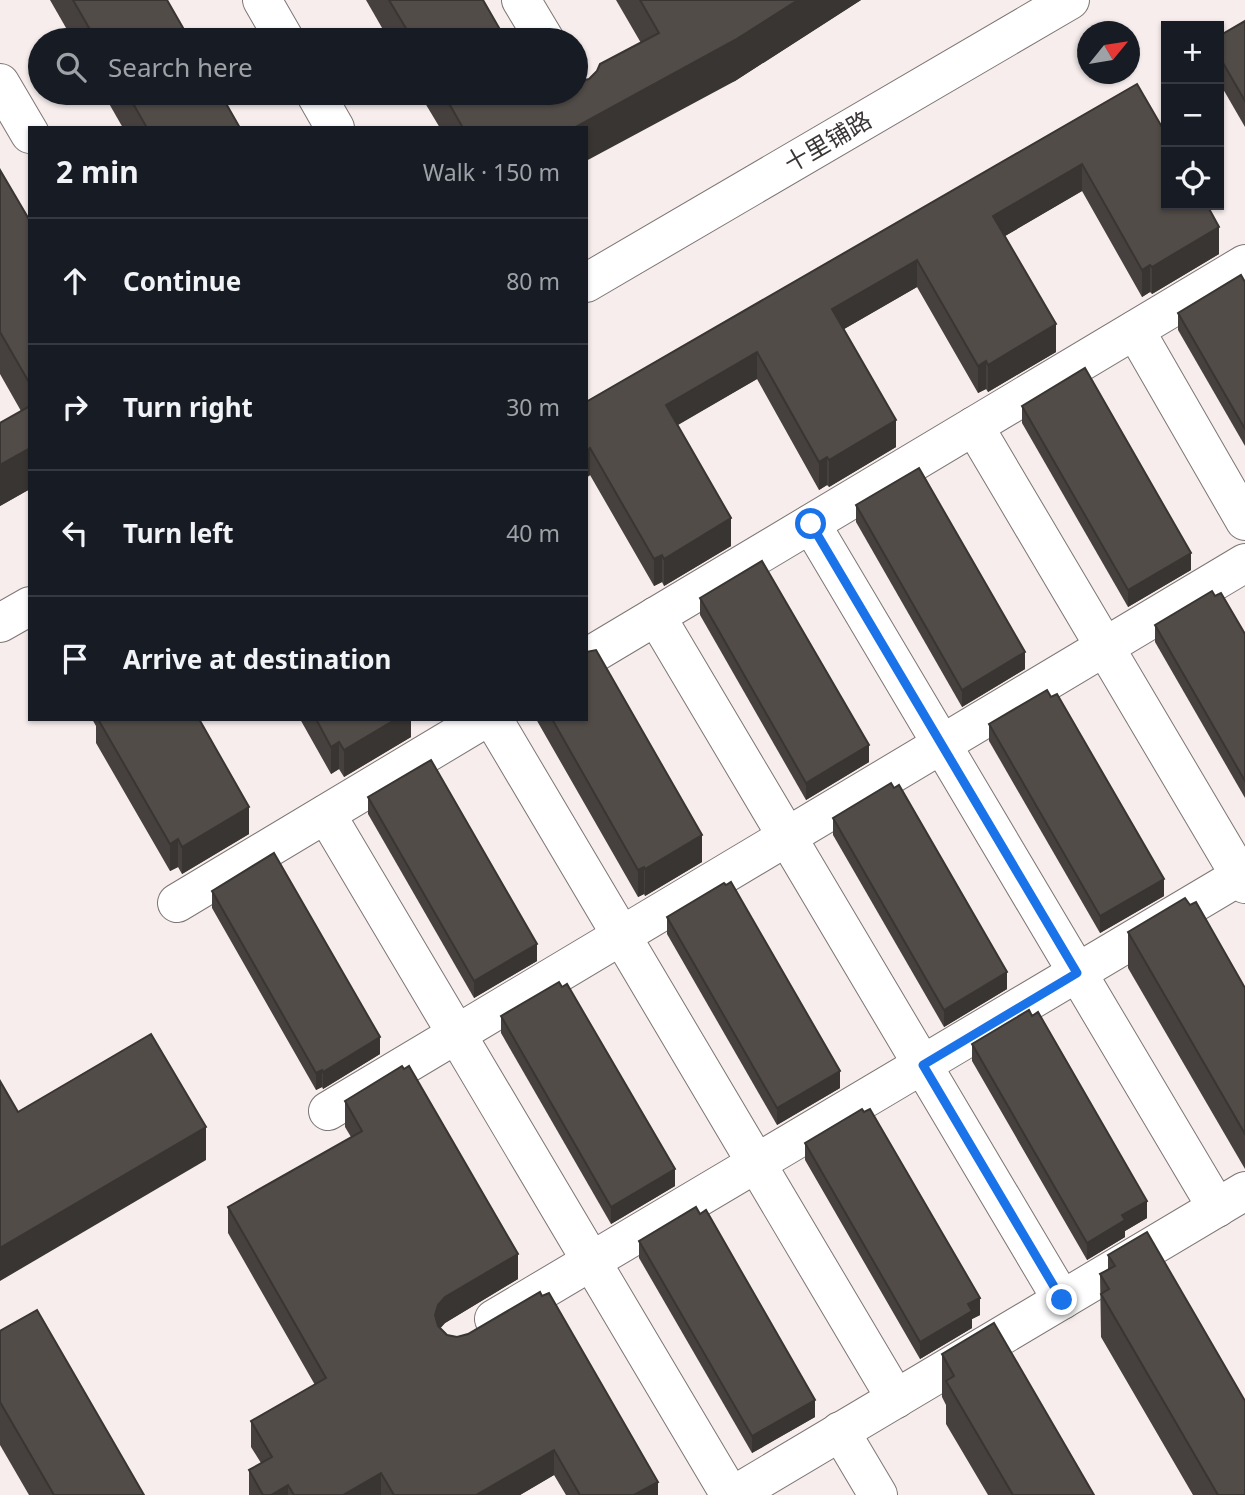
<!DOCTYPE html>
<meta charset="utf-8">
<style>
body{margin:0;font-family:"Noto Sans","Noto Sans SC",sans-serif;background:#20242c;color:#f1f3f6}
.controls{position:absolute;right:21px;top:21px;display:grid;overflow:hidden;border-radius:0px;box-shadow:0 2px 5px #0004}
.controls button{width:63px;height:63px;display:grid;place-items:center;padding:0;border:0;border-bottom:2px solid #363941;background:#171b24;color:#f1f3f6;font:35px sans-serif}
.compass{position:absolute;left:1077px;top:21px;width:63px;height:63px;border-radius:50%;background:#171b24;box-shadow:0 2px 5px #0004;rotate:60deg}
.stop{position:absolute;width:21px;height:21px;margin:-16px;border:5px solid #1a73e8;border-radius:50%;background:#fff}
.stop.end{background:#1a73e8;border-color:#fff;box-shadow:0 2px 7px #0008}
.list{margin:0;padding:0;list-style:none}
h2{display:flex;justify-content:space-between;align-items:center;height:91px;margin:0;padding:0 28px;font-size:30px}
h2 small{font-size:23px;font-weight:400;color:#9ea1a6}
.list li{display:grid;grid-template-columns:46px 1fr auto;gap:21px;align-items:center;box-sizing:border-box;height:126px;padding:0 28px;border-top:2px solid #363941}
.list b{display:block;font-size:26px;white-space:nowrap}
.list em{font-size:23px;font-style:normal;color:#9ea1a6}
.icon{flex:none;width:38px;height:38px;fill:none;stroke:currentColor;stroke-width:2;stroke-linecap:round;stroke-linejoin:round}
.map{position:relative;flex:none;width:1245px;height:1495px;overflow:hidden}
.search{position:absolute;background:#171b24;box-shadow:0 2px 5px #0004;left:28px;top:28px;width:560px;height:77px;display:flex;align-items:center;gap:18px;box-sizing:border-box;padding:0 24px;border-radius:38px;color:#9ea1a6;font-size:26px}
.panel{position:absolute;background:#171b24;box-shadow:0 2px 5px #0004;left:28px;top:126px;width:560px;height:595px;border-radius:0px}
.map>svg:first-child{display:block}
</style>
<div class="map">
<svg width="1245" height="1495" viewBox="0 0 1245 1495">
<rect width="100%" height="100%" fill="#f6edec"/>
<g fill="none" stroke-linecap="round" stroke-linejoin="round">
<g stroke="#7d7674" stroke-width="40">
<g id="minor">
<polyline points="262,0 285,40"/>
<polyline points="521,0 545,40"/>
<polyline points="0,83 30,134"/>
<polyline points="315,93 335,128"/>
<polyline points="586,283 1070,0"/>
<polyline points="1135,330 1245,521"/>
<polyline points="974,426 1245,884"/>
<polyline points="811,524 1217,1208"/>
<polyline points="656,616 1062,1300"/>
<polyline points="0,623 30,606"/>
<polyline points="586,658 1245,264"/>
<polyline points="493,719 896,1399"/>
<polyline points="326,814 730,1495"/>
<polyline points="177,903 484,719"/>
<polyline points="328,1111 1245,563"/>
<polyline points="494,1319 1245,873"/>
<polyline points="840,1431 878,1495"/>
<polyline points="734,1495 1245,1191"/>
</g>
</g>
<use href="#minor" stroke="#fff" stroke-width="38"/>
</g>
<g fill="#46413e">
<polygon points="50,0 167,0 190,40 73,40"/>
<polygon points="366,0 483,0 506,40 389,40"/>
<polygon points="616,0 861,0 735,81 586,128 440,128 419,93 536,93 538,96 589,79 641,43"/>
<polygon points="1245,21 1245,127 1219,82 1219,36"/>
<polygon points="1137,84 1219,254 1152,294 1150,292 1142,297 1082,191 1005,236 1056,352 988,392 986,389 978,393 917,287 844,329 896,447 829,487 827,485 819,490 757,379 677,425 731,546 664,586 662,582 654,586 590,475 586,478 586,402"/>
<polygon points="103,93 220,93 240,128 123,128"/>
<polygon points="0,170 30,221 30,489 0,506 21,411 0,374"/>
<polygon points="1245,282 1245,446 1178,330 1178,313"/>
<polygon points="1022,406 1191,570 1128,607 1022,423"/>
<polygon points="856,505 1025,669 962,707 856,522"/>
<polygon points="1215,596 1245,634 1245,798 1155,642 1155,625"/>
<polygon points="700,598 869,762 806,800 700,615"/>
<polygon points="92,719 199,719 249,834 182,874 178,867 170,871 96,743 96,726"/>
<polygon points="300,719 411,719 411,737 344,777 339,769 331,774"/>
<polygon points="536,719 586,719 702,862 645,896 644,894 638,897"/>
<polygon points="989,724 1164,896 1100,933 989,741"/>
<polygon points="368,797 537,961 474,998 368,814"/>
<polygon points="833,818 1007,989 944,1027 833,835"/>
<polygon points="212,891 380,1054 323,1089 322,1087 316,1090 212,908"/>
<polygon points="667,917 840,1088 777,1125 667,934"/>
<polygon points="1128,932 1245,988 1245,1169 1128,968"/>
<polygon points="501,1016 675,1186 611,1224 501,1033"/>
<polygon points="972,1044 1147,1218 1125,1231 1125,1237 1087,1260 972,1061"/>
<polygon points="345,1101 518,1279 445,1323 440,1328 447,1335 658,1495 566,1495 554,1475 520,1495 249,1495 249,1470 261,1463 251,1447 251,1421 315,1385 228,1233 228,1207 351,1137 345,1127"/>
<polygon points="805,1143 980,1315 972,1319 972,1328 920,1359 805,1160"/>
<polygon points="639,1241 815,1417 752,1453 639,1258"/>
<polygon points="1108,1255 1245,1495 1193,1495 1101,1337 1100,1274 1108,1269"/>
<polygon points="0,1331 144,1495 29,1495 0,1445"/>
<polygon points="942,1354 1094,1495 988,1495 946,1424 946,1405 942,1397"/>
</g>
<g fill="#393532">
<polygon points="798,0 861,0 735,81 586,161 586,128 574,128"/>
<polygon points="1082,164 1082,191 993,243 993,216"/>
<polygon points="1219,227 1219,254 1152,294 1152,267"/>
<polygon points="917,260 917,287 832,336 832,309"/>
<polygon points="1150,265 1150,292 1142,297 1142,270"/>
<polygon points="1056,324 1056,352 988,392 988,365"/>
<polygon points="757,352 757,379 666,432 666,405"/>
<polygon points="986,361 986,389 978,393 978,366"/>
<polygon points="896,420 896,447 829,487 829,460"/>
<polygon points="30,448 30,489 0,506 0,465"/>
<polygon points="590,448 590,475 586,478 586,451"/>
<polygon points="827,457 827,485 819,490 819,462"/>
<polygon points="731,518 731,546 664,586 664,559"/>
<polygon points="1191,553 1191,570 1128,607 1128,590"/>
<polygon points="662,555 662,582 654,586 654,559"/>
<polygon points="1025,652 1025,669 962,707 962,690"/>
<polygon points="396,719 411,719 411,737 344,777 344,750"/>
<polygon points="339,742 339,769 331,774 331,747"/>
<polygon points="869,745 869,762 806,800 806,783"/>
<polygon points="249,807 249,834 182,874 182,847"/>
<polygon points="702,835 702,862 645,896 645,869"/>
<polygon points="178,839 178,867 170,871 170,844"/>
<polygon points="644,867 644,894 638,897 638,870"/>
<polygon points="1164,879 1164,896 1100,933 1100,916"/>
<polygon points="537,944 537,961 474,998 474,981"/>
<polygon points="1007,972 1007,989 944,1027 944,1010"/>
<polygon points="380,1037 380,1054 323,1089 323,1072"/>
<polygon points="322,1070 322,1087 316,1090 316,1073"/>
<polygon points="840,1071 840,1088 777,1125 777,1108"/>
<polygon points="206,1127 206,1160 0,1281 0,1248"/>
<polygon points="675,1169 675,1186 611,1224 611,1207"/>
<polygon points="1147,1201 1147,1218 1125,1231 1125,1237 1087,1260 1087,1243 1122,1215"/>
<polygon points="518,1254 518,1279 445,1323 438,1331 435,1315 438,1305 445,1297"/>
<polygon points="980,1298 980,1315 972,1319 972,1328 920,1359 920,1342 968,1304"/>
<polygon points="815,1400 815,1417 752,1453 752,1436"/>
<polygon points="554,1450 554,1475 520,1495 476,1495"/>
<polygon points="381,1473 381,1495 343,1495"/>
<polygon points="658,1482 658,1495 634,1495"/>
<polygon points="288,1485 288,1495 271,1495"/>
</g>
<g fill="#514c48" stroke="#393532" stroke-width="2">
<polygon points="73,0 167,0 190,40 96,40"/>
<polygon points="389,0 483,0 506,40 413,40"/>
<polygon points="640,0 798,0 735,40 574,128 463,128 443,93 536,93 538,96 545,93 576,93 576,80 580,81 589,79 597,71 600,64 659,33"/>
<polygon points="1245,21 1245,101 1219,56 1219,36"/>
<polygon points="1137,84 1166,134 1166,205 1207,205 1219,227 1152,267 1150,265 1142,270 1082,164 993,216 1056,324 988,365 986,361 978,366 917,260 832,309 896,420 829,460 827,457 819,462 757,352 666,405 731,518 664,559 662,555 654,559 590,448 586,451 586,402"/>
<polygon points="127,93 220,93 240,128 147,128"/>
<polygon points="0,170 30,221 30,384 0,332"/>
<polygon points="1241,275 1245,282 1245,429 1178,313"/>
<polygon points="1085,368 1191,553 1128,590 1022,406"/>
<polygon points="30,406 30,448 0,465 0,423"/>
<polygon points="919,468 1025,652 962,690 856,505"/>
<polygon points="762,561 869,745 806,783 700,598"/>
<polygon points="1212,591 1215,596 1221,593 1245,634 1245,781 1155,625"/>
<polygon points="596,650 702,835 645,869 644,867 638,870 552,719 586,719 586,652"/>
<polygon points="1047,690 1051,697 1057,694 1164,879 1100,916 989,724"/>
<polygon points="98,719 199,719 249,807 182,847 178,839 170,844"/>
<polygon points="316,719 396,719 344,750 339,742 331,747"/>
<polygon points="431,760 537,944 474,981 368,797"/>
<polygon points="891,783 894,788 899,785 1007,972 944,1010 833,818"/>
<polygon points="274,853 380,1037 323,1072 322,1070 316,1073 212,891"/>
<polygon points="731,882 840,1071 777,1108 667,917 724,883 726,885"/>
<polygon points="1185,898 1190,905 1196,902 1245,988 1245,1134 1128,932"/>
<polygon points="559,982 562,987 567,984 675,1169 611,1207 501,1016"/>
<polygon points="1029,1010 1032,1016 1038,1012 1147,1201 1122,1215 1125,1220 1087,1243 972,1044"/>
<polygon points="151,1034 206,1127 0,1248 0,1081 18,1112"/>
<polygon points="402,1066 404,1069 409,1066 518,1254 445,1297 438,1305 435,1315 438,1326 447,1335 457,1337 468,1334 540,1292 542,1296 549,1293 658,1482 634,1495 580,1495 554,1450 476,1495 394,1495 381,1473 343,1495 294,1495 288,1485 271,1495 263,1495 249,1470 272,1457 251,1421 326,1378 228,1207 362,1131 345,1101"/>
<polygon points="862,1109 864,1112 870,1109 980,1298 968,1304 972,1311 920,1342 805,1143"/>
<polygon points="696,1207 700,1214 706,1210 815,1400 752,1436 639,1241"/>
<polygon points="1147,1232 1245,1401 1245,1495 1218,1495 1101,1294 1109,1289 1100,1274 1115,1266 1108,1255"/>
<polygon points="37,1310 144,1495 54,1495 0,1402 0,1331"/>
<polygon points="994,1323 1094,1495 1013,1495 946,1381 954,1376 942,1354"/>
</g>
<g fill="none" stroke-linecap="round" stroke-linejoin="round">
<polyline stroke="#1a73e8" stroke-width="9" points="811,524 1077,973 923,1065 1062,1300"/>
</g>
<g text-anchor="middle" stroke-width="7" stroke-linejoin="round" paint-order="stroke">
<g font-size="24" fill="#393635" stroke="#fff">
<text transform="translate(828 142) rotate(-30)" y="8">十里铺路</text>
</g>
</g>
</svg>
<div class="controls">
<button>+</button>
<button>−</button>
<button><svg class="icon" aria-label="locate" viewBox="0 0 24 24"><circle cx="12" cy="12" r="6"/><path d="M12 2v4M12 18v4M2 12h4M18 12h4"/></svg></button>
</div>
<svg class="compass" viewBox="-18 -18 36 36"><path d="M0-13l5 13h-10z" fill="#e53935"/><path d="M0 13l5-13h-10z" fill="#9ea1a6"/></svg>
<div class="stop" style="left:811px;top:524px"></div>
<div class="stop end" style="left:1062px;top:1300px"></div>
<div class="search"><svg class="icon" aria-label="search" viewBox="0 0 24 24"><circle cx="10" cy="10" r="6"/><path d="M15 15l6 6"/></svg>Search here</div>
<section class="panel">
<h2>2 min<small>Walk · 150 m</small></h2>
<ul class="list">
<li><svg class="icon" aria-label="ahead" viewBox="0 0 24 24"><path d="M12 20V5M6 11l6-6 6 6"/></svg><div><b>Continue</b></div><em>80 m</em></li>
<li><svg class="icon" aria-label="right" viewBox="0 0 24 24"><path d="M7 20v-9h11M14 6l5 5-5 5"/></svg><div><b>Turn right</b></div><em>30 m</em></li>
<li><svg class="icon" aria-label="left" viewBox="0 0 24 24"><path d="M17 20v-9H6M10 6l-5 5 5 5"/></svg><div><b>Turn left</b></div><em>40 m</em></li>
<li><svg class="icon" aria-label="arrive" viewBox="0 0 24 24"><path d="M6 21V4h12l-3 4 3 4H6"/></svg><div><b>Arrive at destination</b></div></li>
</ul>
</section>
</div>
